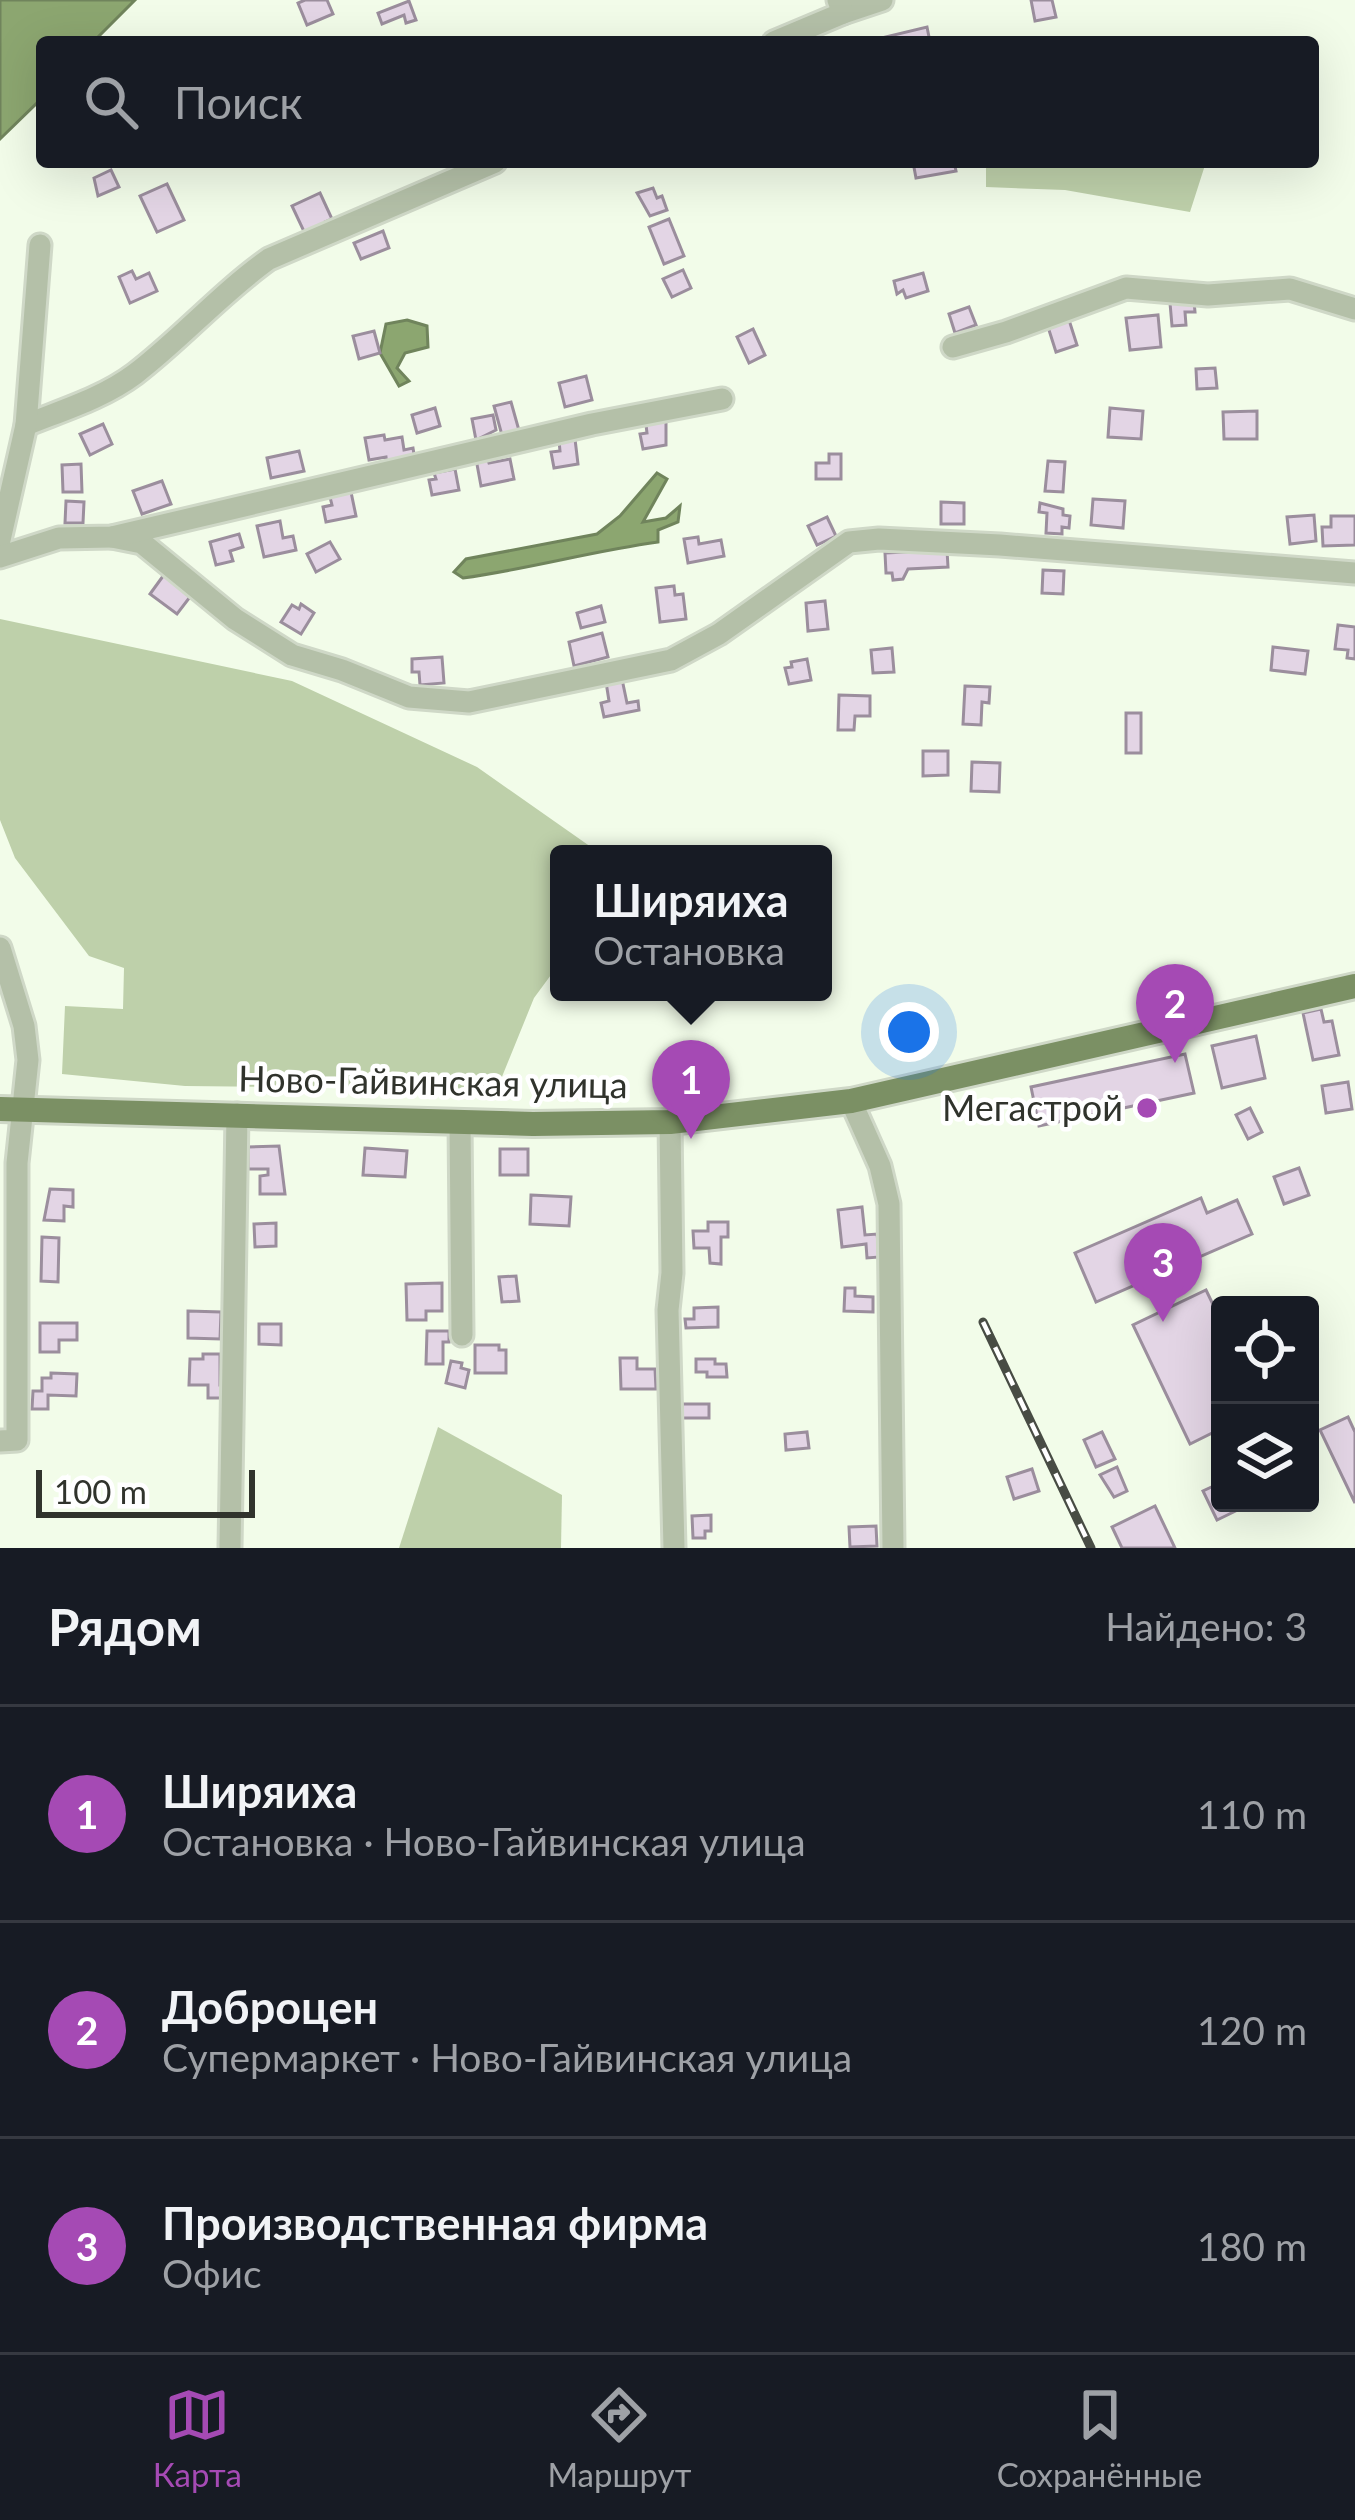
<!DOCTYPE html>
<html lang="ru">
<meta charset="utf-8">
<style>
body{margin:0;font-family:Lato,sans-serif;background:#242831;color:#f1f3f6}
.controls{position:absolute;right:36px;bottom:36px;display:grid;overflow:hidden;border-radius:12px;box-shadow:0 12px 48px #0002}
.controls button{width:108px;height:108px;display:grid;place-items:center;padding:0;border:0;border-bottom:3px solid #363941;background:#171b24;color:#f1f3f6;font:60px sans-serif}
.scale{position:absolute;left:36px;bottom:30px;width:219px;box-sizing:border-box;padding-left:12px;border:6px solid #30332c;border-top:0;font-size:33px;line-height:42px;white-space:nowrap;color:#30332c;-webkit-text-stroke:9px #fff;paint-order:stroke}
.you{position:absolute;left:909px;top:1032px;width:42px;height:42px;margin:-30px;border:9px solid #fff;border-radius:50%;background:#1a73e8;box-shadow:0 0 0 18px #1a73e833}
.badge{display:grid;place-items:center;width:78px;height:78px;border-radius:50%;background:#a54ab4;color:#fff;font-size:39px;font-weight:700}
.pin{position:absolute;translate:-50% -99px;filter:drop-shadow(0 3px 6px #0008)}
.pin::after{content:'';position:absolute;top:63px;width:42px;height:36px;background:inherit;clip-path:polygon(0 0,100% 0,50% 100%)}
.popup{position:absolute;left:550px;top:845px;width:282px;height:156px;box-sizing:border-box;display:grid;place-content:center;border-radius:12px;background:#171b24;filter:drop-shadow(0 3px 9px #0005);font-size:39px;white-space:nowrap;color:#9ea1a6}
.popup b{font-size:45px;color:#f1f3f6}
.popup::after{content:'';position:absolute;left:50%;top:100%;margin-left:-24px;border:24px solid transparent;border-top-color:#171b24}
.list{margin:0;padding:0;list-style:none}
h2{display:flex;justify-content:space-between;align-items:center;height:156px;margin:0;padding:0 48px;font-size:51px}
h2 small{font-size:39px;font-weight:400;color:#9ea1a6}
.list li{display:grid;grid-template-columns:78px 1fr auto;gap:36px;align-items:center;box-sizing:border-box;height:216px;padding:0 48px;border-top:3px solid #363941}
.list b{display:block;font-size:45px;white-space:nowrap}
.list p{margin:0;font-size:39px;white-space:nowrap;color:#9ea1a6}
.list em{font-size:39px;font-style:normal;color:#9ea1a6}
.icon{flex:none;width:66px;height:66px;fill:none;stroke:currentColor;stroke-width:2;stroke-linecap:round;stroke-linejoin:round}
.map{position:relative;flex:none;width:1355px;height:1548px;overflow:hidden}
.search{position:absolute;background:#171b24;box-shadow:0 12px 48px #0002;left:36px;right:36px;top:36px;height:132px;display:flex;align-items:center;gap:30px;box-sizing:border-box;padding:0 42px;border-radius:12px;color:#9ea1a6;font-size:45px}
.sheet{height:804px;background:#171b24}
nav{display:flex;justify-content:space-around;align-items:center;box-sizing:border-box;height:168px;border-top:3px solid #363941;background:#171b24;font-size:33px;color:#9ea1a6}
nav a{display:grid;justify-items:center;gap:6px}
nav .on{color:#a54ab4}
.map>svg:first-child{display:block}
</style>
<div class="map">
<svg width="1355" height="1548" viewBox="0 0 1355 1548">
<rect width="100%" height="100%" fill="#f2fce9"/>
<g fill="#bed0aa">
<polygon points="986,162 1206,162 1190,212 1065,190 986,187"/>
<polygon points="0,619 292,681 477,767 601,854 559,854 559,964 534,998 497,1089 185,1086 62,1074 65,1006 123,1009 124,968 89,956 15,858 0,820"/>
<polygon points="438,1427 562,1495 561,1548 399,1548"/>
</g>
<g fill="#8ca670" stroke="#70845c" stroke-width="3">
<polygon points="0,0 135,0 93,42 42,42 42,98 0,139"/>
<polygon points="407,320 427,326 428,347 405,353 397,368 409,381 399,386 380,353 386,324"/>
<path d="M657,473L667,479L643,522L666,518L680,506L678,522L658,530V542C592,551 529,569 463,578L454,572L466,559L597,534L620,516Z"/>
</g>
<g fill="#e3d5e5" stroke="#9b8e9d" stroke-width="3">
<polygon points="305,0 327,0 333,14 307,25 298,3"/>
<polygon points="1031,0 1052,0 1056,17 1035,21"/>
<polygon points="409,1 416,20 406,23 404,15 382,24 378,13"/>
<polygon points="927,27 930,42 878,42 877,39"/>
<polygon points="913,162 954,162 956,171 916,178"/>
<polygon points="111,170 119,187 98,196 94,178"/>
<polygon points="167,184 184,220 157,232 140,196"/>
<polygon points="653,188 657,198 662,196 667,210 650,216 637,193"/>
<polygon points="320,193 332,219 325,222 329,230 308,240 292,206"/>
<polygon points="669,219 684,256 664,264 649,227"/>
<polygon points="383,231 389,248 361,259 354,243"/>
<polygon points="683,270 691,288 672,297 663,279"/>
<polygon points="132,271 136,279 149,273 157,291 130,303 119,277"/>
<polygon points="923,273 928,291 906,298 903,290 897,294 894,281"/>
<polygon points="1194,301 1195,312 1185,312 1186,325 1172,326 1170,303"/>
<polygon points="969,307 976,325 955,333 949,314"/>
<polygon points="1158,315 1161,347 1130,350 1126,318"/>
<polygon points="1069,320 1077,345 1056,352 1048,327"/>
<polygon points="753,329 765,355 749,363 737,337"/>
<polygon points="374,331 380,353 359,359 353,336"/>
<polygon points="1215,368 1217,388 1197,389 1196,369"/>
<polygon points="586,376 592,400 565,407 559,383"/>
<polygon points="511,402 520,434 503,439 494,406"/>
<polygon points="435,408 440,426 417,433 412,415"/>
<polygon points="1110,408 1143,411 1141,439 1108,437"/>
<polygon points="1257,411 1257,439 1224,439 1223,412"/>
<polygon points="493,415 496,430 476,440 472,419"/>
<polygon points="666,421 666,445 643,449 640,434 647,433 646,425"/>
<polygon points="103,424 112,444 90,455 80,434"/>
<polygon points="384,435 385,440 402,437 404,450 413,448 415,460 387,465 386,457 369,460 365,438"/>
<polygon points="575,439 578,464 554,468 551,452 560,451 559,441"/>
<polygon points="299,451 304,471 271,478 267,458"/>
<polygon points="829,454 841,454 841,479 816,479 816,463 829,463"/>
<polygon points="487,457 489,463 510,459 514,479 481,486 476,459"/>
<polygon points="1048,461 1065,462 1063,492 1045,491"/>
<polygon points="81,464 82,492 63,492 62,465"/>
<polygon points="455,469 459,490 432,495 429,480 436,479 434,473"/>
<polygon points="162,481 171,504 142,514 133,491"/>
<polygon points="351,492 356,516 326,522 323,507 332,505 330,497"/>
<polygon points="1093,499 1125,501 1123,528 1091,525"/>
<polygon points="66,501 84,502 83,523 65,523"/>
<polygon points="941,502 964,503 964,524 941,524"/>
<polygon points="1040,503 1063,509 1063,515 1070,516 1069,528 1062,527 1062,534 1046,533 1047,513 1039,512"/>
<polygon points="1314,515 1316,541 1290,544 1287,517"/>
<polygon points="1331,516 1355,516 1355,545 1323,546 1322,527 1331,527"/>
<polygon points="827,517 836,536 817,545 808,526"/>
<polygon points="280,521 283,538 293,536 296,550 264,557 257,526"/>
<polygon points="239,534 243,547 230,551 233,561 216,565 210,542"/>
<polygon points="698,537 699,544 721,540 724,556 688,563 684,539"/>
<polygon points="330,542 340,559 316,572 307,554"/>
<polygon points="947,550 948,567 908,569 903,579 893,580 892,573 886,573 885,553"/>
<polygon points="1043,570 1064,571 1063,594 1042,593"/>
<polygon points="166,572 193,593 177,614 150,594"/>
<polygon points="674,586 675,595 683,594 686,619 660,622 656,588"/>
<polygon points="825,601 828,629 808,631 806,603"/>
<polygon points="301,604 314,613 301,634 281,622 292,605 299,609"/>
<polygon points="601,606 605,622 581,628 577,613"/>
<polygon points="1338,625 1355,627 1355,659 1347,658 1348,650 1335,649"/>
<polygon points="602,633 608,657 574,666 569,642"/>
<polygon points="1273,647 1308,651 1305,674 1271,670"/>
<polygon points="892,648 894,672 873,673 871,650"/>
<polygon points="442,657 444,683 420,685 419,672 412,672 412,659"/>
<polygon points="807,659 811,680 789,684 785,668 792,667 791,662"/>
<polygon points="622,679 627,703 638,701 639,710 604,717 601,703 609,701 606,682"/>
<polygon points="965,686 990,687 989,703 982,702 981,725 963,724"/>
<polygon points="839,695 870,696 870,716 855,716 854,730 838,730"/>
<rect x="1126" y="713" width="15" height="40"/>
<polygon points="923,751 948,751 948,775 923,776"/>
<polygon points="972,762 1000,763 999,792 971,791"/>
<polygon points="1321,1009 1324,1022 1332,1021 1339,1055 1313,1060 1303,1013"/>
<polygon points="1256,1036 1265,1078 1222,1088 1212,1046"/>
<polygon points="1185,1054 1194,1093 1039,1126 1031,1087"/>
<polygon points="1348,1082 1352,1109 1326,1113 1322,1086"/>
<polygon points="1250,1108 1262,1132 1248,1139 1236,1115"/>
<polygon points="279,1146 285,1194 260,1194 260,1176 268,1175 268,1169 248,1169 248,1147"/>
<polygon points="365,1148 407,1151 405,1177 363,1175"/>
<rect x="500" y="1149" width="28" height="26"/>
<polygon points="1299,1168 1309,1195 1284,1204 1274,1177"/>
<polygon points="50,1189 73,1190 73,1207 64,1206 64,1221 44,1220"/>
<polygon points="531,1195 571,1197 569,1226 530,1224"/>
<polygon points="1201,1198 1207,1213 1237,1200 1252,1234 1096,1302 1075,1253"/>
<polygon points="862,1207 865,1235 877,1234 880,1257 867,1258 866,1244 842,1247 838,1210"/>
<polygon points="708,1222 728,1222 728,1237 721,1237 721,1264 710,1263 709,1248 694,1248 693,1231 708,1231"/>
<polygon points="276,1223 276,1246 255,1247 254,1224"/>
<polygon points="42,1237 59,1238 58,1282 41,1281"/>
<polygon points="516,1276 519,1301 502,1302 499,1277"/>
<polygon points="442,1283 442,1311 426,1311 426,1320 407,1320 406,1284"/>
<polygon points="845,1288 855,1288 855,1296 873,1297 873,1312 844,1311"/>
<polygon points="1206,1290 1220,1319 1220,1429 1190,1444 1133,1325"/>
<polygon points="718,1307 718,1327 686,1328 685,1319 694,1319 694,1308"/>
<polygon points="188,1311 221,1312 220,1339 188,1338"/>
<polygon points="40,1323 77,1323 77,1340 59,1340 59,1352 40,1352"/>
<polygon points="259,1324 281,1324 281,1345 259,1344"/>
<polygon points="427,1331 449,1331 449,1342 443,1342 443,1364 426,1364"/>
<polygon points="475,1345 499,1345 499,1350 506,1350 506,1373 475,1373"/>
<polygon points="203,1354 220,1354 220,1385 228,1385 228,1398 208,1398 208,1385 189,1385 190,1359 203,1359"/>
<polygon points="620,1358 637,1358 637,1369 655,1369 656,1389 621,1389"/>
<polygon points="696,1359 715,1359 715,1364 726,1364 727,1377 707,1377 707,1372 696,1372"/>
<polygon points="451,1361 462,1363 461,1368 469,1370 465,1388 446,1383"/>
<polygon points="51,1373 77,1374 76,1396 48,1395 48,1409 32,1409 33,1391 42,1391 42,1378 51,1378"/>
<rect x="682" y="1404" width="27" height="14"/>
<polygon points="1348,1417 1355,1432 1355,1503 1320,1430"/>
<polygon points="807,1432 809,1448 786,1450 785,1434"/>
<polygon points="1102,1432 1115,1459 1096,1467 1084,1440"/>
<polygon points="1117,1467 1127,1491 1114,1497 1100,1475"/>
<polygon points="1032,1469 1039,1491 1014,1499 1007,1477"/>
<polygon points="1220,1483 1220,1503 1252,1503 1217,1520 1203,1491"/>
<polygon points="1155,1506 1175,1548 1122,1548 1112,1527"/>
<polygon points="711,1515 711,1531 705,1531 705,1538 693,1538 692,1516"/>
<polygon points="876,1526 877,1546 850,1547 849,1527"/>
</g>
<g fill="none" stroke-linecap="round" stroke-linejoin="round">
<g stroke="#cfd8c7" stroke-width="27">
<g id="minor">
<polyline points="843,13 882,0"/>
<polyline points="774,42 843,13 838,0"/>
<polyline points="953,347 1006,332 1126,288 1208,295 1290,289 1355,309"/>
<path d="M26,425C63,410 103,398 135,374C182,338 221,293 269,259L495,162"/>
<polyline points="112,537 142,543 235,619 292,655 342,670 409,697 469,702 671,660 719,634 849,542 879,539 1000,545 1355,573"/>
<polyline points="0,540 26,425 40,245"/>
<polyline points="0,557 59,538 112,537 592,424 722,399"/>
<polyline points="0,948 24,1026 28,1060 17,1163 17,1440 0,1441"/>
<polyline points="851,1101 880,1166 889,1204 893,1548"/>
<polyline points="460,1122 462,1335"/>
<polyline points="670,1122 672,1273 668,1310 674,1548"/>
<polyline points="230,1547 237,1114"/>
</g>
</g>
<g stroke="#cfd8c7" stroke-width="30">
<polyline id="major" points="0,1109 533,1124 670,1122 851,1101 1355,986"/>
</g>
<use href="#minor" stroke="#b4c0a8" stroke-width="21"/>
<use href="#major" stroke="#7b9064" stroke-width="24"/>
<g stroke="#484c44" stroke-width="9">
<polyline id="rail" points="983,1322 1091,1548"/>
</g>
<use href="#rail" stroke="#fff" stroke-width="4.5" stroke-dasharray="14" stroke-linecap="butt"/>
</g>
<circle fill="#a54ab4" stroke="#fff" stroke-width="4.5" cx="1147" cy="1108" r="12"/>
<g text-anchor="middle" stroke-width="9" stroke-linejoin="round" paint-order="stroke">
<g font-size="36" fill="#30332c" stroke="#fff">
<text transform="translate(433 1082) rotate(1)" y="13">Ново-Гайвинская улица</text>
</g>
<g font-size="36" fill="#30332c" stroke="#fff" text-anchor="end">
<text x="1123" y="1121">Мегастрой</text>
</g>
</g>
</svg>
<div class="controls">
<button><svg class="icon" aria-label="locate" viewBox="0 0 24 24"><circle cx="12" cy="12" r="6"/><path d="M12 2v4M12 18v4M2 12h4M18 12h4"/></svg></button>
<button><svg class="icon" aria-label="layers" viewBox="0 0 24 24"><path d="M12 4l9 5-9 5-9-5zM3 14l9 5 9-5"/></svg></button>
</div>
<div class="scale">100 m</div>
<div class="you"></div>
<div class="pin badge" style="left:691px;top:1139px">1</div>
<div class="popup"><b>Ширяиха</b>Остановка</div>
<div class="pin badge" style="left:1175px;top:1063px">2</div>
<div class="pin badge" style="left:1163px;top:1322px">3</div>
<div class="search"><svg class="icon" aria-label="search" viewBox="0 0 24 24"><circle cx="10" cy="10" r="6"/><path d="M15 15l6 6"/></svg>Поиск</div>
</div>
<section class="sheet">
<h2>Рядом<small>Найдено: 3</small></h2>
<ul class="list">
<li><span class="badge">1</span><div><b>Ширяиха</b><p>Остановка · Ново-Гайвинская улица</p></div><em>110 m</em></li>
<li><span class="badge">2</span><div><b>Доброцен</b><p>Супермаркет · Ново-Гайвинская улица</p></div><em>120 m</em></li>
<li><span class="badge">3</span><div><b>Производственная фирма</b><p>Офис</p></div><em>180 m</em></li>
</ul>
</section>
<nav>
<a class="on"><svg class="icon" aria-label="map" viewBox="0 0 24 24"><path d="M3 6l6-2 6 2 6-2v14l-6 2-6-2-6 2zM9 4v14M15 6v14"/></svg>Карта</a>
<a><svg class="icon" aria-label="directions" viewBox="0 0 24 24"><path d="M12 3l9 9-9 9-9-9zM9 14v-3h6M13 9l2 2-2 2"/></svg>Маршрут</a>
<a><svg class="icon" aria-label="saved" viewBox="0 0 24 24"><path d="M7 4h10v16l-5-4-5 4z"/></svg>Сохранённые</a>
</nav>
